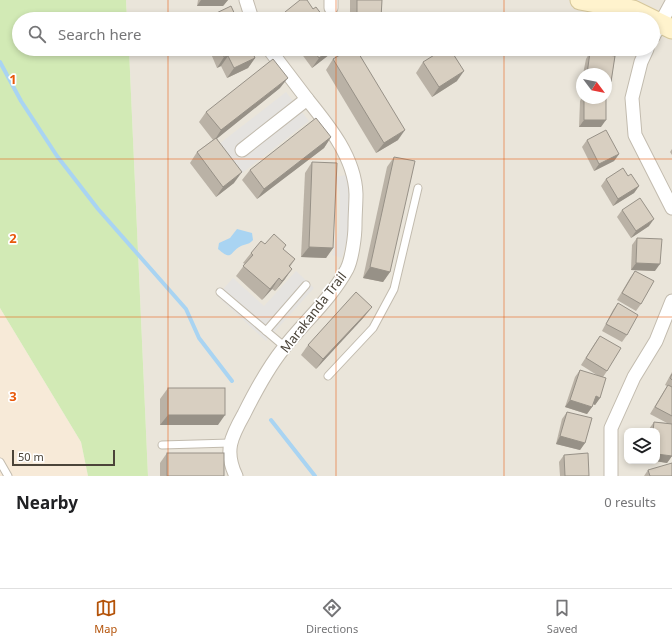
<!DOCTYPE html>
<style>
body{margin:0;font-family:"Noto Sans",sans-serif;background:#f6f6f6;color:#202124}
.controls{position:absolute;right:12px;bottom:12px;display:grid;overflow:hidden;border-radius:8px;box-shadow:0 2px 6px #0003}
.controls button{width:36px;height:36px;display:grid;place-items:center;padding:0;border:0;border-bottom:1px solid #e0e0e0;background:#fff;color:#202124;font:20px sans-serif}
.compass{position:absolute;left:576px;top:68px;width:36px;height:36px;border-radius:50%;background:#fff;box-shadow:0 2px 6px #0003;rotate:122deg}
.scale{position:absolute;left:12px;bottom:10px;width:103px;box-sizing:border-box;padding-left:4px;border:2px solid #4b4439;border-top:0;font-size:11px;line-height:14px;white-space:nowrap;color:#4b4439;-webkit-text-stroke:3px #fff;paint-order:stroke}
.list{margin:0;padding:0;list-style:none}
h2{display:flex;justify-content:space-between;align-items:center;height:52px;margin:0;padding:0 16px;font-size:17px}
h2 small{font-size:13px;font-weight:400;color:#757577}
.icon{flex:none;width:22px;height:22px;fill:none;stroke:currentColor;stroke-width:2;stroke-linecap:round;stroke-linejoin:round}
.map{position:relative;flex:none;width:672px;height:476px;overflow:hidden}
.search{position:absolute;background:#fff;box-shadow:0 2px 6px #0003;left:12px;right:12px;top:12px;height:44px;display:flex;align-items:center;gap:10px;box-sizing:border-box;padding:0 14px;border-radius:22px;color:#757577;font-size:15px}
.sheet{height:112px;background:#fff}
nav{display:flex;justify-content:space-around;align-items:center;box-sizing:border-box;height:56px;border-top:1px solid #e0e0e0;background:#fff;font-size:11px;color:#757577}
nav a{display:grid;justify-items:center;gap:2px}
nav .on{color:#b45309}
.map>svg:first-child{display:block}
</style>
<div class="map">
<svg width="672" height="476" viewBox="0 0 672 476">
<rect width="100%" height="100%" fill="#f6f3ec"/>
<path fill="#eae5da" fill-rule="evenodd" d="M126,0H672V476H148L129,49H653V19H127ZM582,74H606V98H582ZM627,431H657V461H627Z"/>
<polygon fill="#f7ead8" points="0,308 81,442 88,476 0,476"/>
<polygon fill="#d2eab5" points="0,0 126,0 127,19 19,19 19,49 129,49 148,476 88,476 81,442 0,308"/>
<g fill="#e5e3e0">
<polygon points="286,92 309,121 237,177 214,148"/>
<polygon points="346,175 349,190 350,216 348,235 342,258 332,255 339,231 340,213 340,194 335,177"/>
<polygon points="296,271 314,288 266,341 217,296 233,278 264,306"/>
</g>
<path fill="#a9d4f2" d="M237,229L252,233L253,240C250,244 246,244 241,246C229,252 233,262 218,249L219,243L230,238Z"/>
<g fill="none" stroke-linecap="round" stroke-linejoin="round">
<g stroke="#a9d4f2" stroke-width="4">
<polyline points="0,62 21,101 57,156 98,209 186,309 199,338 232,381"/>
<polyline points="271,420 315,476"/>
</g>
<g stroke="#c2bbae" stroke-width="9">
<g id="lane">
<polyline points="220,292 285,347"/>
<polyline points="266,331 306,285"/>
<polyline points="328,376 373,328 394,289 418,188"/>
<polyline points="162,445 230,443"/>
<polyline points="0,462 8,476"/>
</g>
</g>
<g stroke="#c2bbae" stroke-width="15">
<g id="street">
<polyline points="246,0 252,19"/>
<polyline points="331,8 331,0"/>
<polyline points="653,37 672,2"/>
<polyline points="647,49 641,62 632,98 635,135 672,208"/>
<polyline points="242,150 307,99 269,49"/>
<path d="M236,476C224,451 231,437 244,414C255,392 267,369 283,349C303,323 331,299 347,269C352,259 355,236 355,225C355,215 356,204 356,194C355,158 329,126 307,99"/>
<polyline points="611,476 611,428 634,377 656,341 672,301"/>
</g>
</g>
<g stroke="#d6c79b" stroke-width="21">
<polyline id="secondary" points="580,0 633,10 672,29"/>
</g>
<use href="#lane" stroke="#fff" stroke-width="7"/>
<use href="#street" stroke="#fff" stroke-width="13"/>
<use href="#secondary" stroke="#fff3cd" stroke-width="19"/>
</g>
<g fill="#bab2a6">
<polygon points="198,0 228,0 223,6 197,6"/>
<polygon points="350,0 382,0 381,18 381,19 350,19"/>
<polygon points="285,12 325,19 280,19"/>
<polygon points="209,49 251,49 255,58 248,68 227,78 221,66 217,68"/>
<polygon points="298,49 336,49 334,51 312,68"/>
<polygon points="590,52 615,56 611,82 606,89 606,74 583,74 586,59"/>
<polygon points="333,59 398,140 376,153 326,70"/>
<polygon points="423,62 457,81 432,97 416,73"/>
<polygon points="280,88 217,138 234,183 216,197 190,163 197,152 213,140 199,122 206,112"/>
<polygon points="582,97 582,98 584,98 601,127 579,127 580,101"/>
<polygon points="331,137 324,148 257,199 242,180 250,170"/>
<polygon points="587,140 619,154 614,161 594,171 582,147"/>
<polygon points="672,149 672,155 670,152"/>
<polygon points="394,157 390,272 383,282 363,278 387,167"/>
<polygon points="312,162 333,248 326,258 301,257 305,173"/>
<polygon points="628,176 639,186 634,193 613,206 601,186 606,179"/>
<polygon points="622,210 649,226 631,238 617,217"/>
<polygon points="637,238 655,271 631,270 632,245"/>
<polygon points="265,244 286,245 283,249 295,259 290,267 285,279 275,291 272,289 262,300 236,276 245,264 243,263 251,253"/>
<polygon points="635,271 641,304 636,311 617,300 630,278"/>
<polygon points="618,303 627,335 622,342 602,331 613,310"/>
<polygon points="364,317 316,369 301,355 308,345"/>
<polygon points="600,336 607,371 603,377 600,398 595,405 593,404 592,407 587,414 565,407 575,377 580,370 600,377 581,365 595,343"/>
<polygon points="672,372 672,456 667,463 655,461 657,461 657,431 649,431 649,429 654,422 667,423 650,414 667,386 665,385"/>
<polygon points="168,388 218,425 160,425 160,399"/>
<polygon points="567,412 585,443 580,450 556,444 562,419"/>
<polygon points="167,453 224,476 160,476 160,463"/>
<polygon points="564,455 589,476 560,476 559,462"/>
<polygon points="648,470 672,476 644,476"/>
</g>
<g fill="#979187">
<polygon points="201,0 228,0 223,6 197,6"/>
<polygon points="357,18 381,18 381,19 356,19"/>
<polygon points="331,49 336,49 334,51 312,68 319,58"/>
<polygon points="228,56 221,66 217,68 224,57"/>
<polygon points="255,58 248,68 227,78 234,68"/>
<polygon points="464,71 457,81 432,97 439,87"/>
<polygon points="288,78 280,88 214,141 221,130"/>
<polygon points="606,81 611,82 606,89"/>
<polygon points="584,120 606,120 601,127 579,127"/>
<polygon points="405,130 398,140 376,153 384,143"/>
<polygon points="331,137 324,148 257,199 264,189"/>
<polygon points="619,154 614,161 594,171 599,164"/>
<polygon points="242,172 234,183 216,197 223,187"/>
<polygon points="639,186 634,193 613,206 618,199"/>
<polygon points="654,219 649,226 631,238 636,231"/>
<polygon points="309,247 333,248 326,258 301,257"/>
<polygon points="636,263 660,264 655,271 631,270"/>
<polygon points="370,267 390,272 383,282 363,278"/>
<polygon points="292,269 285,279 275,291 282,281"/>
<polygon points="279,278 272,289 262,300 270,289"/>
<polygon points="372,307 364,317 316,369 323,359"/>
<polygon points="596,396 600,398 595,405 591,403"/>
<polygon points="570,400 592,407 587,414 565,407"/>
<polygon points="168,415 225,415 218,425 160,425"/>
<polygon points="560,436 585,443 580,450 556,444"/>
<polygon points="657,454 672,456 667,463 655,461 657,461"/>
</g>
<g fill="#d8cfc1" stroke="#979187">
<polygon points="300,0 307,0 313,9 316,7 325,19 290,19 285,12"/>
<polygon points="357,0 382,0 381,18 357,18"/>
<polygon points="231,6 237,19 207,19 206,18"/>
<polygon points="221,49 251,49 255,58 234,68 228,56 224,57"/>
<polygon points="312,49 331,49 319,58"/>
<polygon points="350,49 356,49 405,130 384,143 333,59"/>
<polygon points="444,49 450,49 464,71 439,87 423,62"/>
<polygon points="590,52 615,56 611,82 606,81 606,74 587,74"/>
<polygon points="273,59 288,78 221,130 206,112"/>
<polygon points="606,94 606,120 584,120 584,98 606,98"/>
<polygon points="316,118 331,137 264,189 250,170"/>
<polygon points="606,130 619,154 599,164 587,140"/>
<polygon points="216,138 242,172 223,187 197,152"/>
<polygon points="394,157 415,161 390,272 370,267"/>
<polygon points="312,162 337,163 333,248 309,247"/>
<polygon points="623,168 628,176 631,174 639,186 618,199 606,179"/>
<polygon points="640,198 654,219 636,231 622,210"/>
<polygon points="274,234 286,245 283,249 295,259 289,266 292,269 282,281 279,278 270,289 243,266 253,255 251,253 261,241 265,244"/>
<polygon points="637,238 662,239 660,264 636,263"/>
<polygon points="635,271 654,281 641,304 622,293"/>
<polygon points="356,292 372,307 323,359 308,345"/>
<polygon points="618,303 638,315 627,335 606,324"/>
<polygon points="600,336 621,348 607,371 586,358"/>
<polygon points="580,370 606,378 600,398 596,396 592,407 570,400"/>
<polygon points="672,374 672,380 670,378"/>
<polygon points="668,385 672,387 672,416 655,407"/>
<rect x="168" y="388" width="57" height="27"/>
<polygon points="567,412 592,418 585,443 560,436"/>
<polygon points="654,422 672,424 672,456 657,454 657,431 653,431"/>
<rect x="167" y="453" width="57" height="23"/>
<polygon points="588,453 589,476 565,476 564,455"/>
<polygon points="672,463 672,476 650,476 648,470"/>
</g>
<path fill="none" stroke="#e8590c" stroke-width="1" stroke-opacity="0.55" d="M168,0V19M336,0V19M504,0V19M168,49V476M336,49V476M504,49V476M0,159H672M0,317H672"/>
<g text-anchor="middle" stroke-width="3.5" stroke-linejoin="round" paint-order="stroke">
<g font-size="13" fill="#4b4439" stroke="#fff">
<text transform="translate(313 312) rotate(-52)" y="5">Marakanda Trail</text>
</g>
</g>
<g font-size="13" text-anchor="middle" font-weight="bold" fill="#e8590c" stroke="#fff" stroke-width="3.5" stroke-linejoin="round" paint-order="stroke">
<text x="13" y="84">1</text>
<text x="13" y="243">2</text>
<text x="13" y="401">3</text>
</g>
</svg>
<div class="controls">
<button><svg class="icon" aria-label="layers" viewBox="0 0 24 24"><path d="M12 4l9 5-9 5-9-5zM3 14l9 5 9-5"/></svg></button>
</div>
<svg class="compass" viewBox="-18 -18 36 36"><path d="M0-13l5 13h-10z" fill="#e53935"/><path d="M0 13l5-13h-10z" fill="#757577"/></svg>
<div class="scale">50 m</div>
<div class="search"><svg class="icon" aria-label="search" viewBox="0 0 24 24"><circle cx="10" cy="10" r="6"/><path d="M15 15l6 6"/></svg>Search here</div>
</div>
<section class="sheet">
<h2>Nearby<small>0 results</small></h2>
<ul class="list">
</ul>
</section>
<nav>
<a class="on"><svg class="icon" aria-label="map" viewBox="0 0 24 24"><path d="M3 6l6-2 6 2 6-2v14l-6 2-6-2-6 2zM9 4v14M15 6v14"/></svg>Map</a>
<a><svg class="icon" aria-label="directions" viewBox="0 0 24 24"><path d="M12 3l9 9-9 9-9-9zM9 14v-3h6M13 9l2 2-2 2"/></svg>Directions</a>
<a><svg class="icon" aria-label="saved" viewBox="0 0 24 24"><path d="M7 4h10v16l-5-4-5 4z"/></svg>Saved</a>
</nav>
